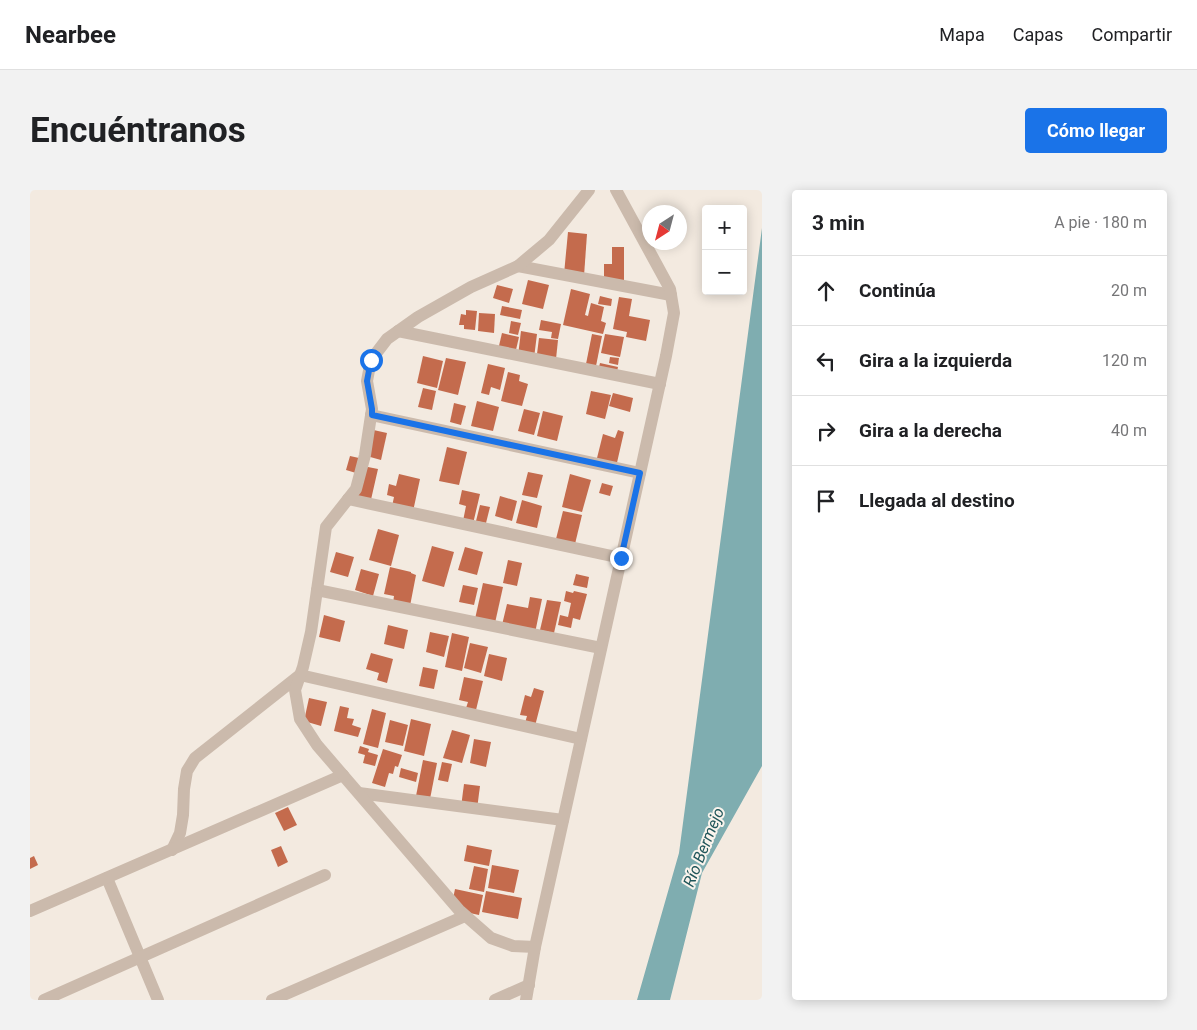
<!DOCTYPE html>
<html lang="es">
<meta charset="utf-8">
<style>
body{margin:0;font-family:Roboto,sans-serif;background:#f2f2f2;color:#202124}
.controls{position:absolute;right:15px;top:15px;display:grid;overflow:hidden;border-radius:5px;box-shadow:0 2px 12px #0003}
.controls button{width:45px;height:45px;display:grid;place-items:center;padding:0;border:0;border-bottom:1px solid #e0e0e0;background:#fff;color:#202124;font:25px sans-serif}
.compass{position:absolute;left:612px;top:15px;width:45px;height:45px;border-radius:50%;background:#fff;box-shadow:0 2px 12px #0003;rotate:216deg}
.stop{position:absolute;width:15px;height:15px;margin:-11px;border:4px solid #1a73e8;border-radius:50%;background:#fff}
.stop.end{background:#1a73e8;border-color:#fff;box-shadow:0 1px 5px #0008}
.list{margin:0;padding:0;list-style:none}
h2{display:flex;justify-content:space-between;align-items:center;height:65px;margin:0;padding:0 20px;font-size:21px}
h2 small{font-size:16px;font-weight:400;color:#757577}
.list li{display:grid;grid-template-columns:32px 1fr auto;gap:15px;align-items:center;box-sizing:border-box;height:70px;padding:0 20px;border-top:1px solid #e0e0e0}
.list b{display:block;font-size:19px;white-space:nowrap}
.list em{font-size:16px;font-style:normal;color:#757577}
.icon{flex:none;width:28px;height:28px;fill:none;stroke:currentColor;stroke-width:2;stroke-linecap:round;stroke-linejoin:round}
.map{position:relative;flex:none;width:732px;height:810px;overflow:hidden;border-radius:5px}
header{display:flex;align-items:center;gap:30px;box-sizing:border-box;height:70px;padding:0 25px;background:#fff;border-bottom:1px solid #e0e0e0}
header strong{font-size:24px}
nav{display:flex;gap:28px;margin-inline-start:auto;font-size:18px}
.intro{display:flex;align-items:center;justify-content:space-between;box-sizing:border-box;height:120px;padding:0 30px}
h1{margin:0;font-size:35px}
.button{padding:12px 22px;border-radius:5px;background:#1a73e8;color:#fff;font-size:18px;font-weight:700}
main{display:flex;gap:30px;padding:0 30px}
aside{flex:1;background:#fff;border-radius:5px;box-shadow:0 2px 12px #0003}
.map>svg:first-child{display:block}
</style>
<header>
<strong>Nearbee</strong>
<nav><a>Mapa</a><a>Capas</a><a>Compartir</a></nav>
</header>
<div class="intro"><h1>Encuéntranos</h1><a class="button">Cómo llegar</a></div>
<main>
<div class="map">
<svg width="732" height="810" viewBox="0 0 732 810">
<rect width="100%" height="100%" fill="#f3eae0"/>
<polygon fill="#7fadb0" points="732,38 732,576 672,683 640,810 607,810 649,663"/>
<g fill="#c46b4d">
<polygon points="538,42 557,44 554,86 534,84"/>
<polygon points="582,57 594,57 594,94 574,94 574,74 582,74"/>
<polygon points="498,90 519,95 513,119 492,114"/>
<polygon points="467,95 483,99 479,113 463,108"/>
<polygon points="541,99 560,104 555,125 558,126 561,113 574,117 571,131 576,133 573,144 533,135"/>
<polygon points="570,106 582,109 581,116 568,114"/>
<polygon points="589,107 602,109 599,126 620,130 616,151 596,147 597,142 583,139"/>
<polygon points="472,116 492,120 490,129 470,125"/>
<polygon points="436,120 447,121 445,140 434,139 434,135 429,135 431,124 436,125"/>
<polygon points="449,123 465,124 464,143 448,141"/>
<polygon points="511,130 531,134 528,149 521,148 522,142 509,140"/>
<polygon points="481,131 491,133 488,145 479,143"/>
<polygon points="491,141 507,144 504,168 488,166"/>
<polygon points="472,143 489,147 485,164 468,160"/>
<polygon points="562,144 572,146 565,181 555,179"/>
<polygon points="575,144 594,147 590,167 571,163"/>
<polygon points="509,148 528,150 526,169 507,164"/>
<polygon points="393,166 413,171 407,198 387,193"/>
<polygon points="580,167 589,168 588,175 579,173"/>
<polygon points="416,168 436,172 428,205 408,200"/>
<polygon points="570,173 588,177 586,186 568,181"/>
<polygon points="458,174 475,178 470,200 461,197 459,205 451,203"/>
<polygon points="478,182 490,185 489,191 498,194 492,216 471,211"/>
<polygon points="393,198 406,201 402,220 388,217"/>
<polygon points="561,201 581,205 575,229 556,224"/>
<polygon points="583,203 603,208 600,222 579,216"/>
<polygon points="447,211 469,217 463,241 441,236"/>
<polygon points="424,213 436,216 431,235 420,232"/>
<polygon points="494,219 510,223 504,245 488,241"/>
<polygon points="513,221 533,226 527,251 507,246"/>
<polygon points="339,239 357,243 351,270 333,265"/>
<polygon points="588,240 594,242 586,277 566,272 573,244 585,248"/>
<polygon points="417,257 437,262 429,295 409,291"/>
<polygon points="320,266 329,268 328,275 348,279 340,314 320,310 326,283 316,280"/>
<polygon points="498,282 513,285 507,308 492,305"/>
<polygon points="369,284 390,289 382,326 361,321 364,307 357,305 359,294 366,296"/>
<polygon points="540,284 561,290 552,322 532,317"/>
<polygon points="572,293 583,296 580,306 569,303"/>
<polygon points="432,300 450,304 442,338 432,336 436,316 429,314"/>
<polygon points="470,306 487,311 482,331 465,326"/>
<polygon points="492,310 512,316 507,338 486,333"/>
<polygon points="450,315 460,317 456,333 446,331"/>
<polygon points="533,321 552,325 545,354 526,349"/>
<polygon points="348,339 369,345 361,376 339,370"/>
<polygon points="402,356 424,362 414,397 392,391"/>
<polygon points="435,357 453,362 447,385 428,380"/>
<polygon points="306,362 324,367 318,387 300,382"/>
<polygon points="478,370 492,373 487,396 473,393"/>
<polygon points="360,377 381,382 381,383 386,385 380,416 363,413 364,406 354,404"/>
<polygon points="331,379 349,384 343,406 325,400"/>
<polygon points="546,384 559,387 557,398 543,395"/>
<polygon points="453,393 473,397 465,433 445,429"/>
<polygon points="433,395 448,398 444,415 429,412"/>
<polygon points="536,401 543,403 544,401 557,404 550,430 543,428 541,438 528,435 530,425 538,427 541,413 534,411"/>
<polygon points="500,407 512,409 505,443 472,435 477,414 498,418"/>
<polygon points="517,410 531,412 524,443 510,440"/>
<polygon points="294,425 315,431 310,452 289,447"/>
<polygon points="358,435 378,440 374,459 354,454"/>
<polygon points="400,442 419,446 414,467 396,462"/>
<polygon points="422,443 439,447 432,481 415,477"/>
<polygon points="440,453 458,457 451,483 434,478"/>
<polygon points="341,463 363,469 357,493 347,490 349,483 336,479"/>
<polygon points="459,464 477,468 472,491 454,486"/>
<polygon points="393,477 408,480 404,499 389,496"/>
<polygon points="434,487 453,491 446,520 436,518 438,512 429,510"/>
<polygon points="504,498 514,501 505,536 495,533 497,526 490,525 495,505 501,507"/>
<polygon points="279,508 297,512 291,536 274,531"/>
<polygon points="310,516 319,518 317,528 324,529 322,535 331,538 328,547 304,541"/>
<polygon points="342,519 356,523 348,558 333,554"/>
<polygon points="381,529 401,534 394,566 374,561"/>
<polygon points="360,530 378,535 373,556 355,552"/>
<polygon points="422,540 440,545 432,573 413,568"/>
<polygon points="444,549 461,552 456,577 440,573"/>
<polygon points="330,556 339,559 338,562 348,565 345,576 333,573 335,565 328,563"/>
<polygon points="353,559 372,565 368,577 365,576 363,584 359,583 355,597 342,593"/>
<polygon points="393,570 407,573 400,609 386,606"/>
<polygon points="412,572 422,574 418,592 408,590"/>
<polygon points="371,578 388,583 386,592 369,587"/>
<polygon points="434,594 450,596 447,619 431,617"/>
<polygon points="258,617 267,635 254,641 245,623"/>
<polygon points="437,655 462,660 459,676 434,671"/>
<polygon points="251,656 258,672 248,677 241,660"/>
<polygon points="4,666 8,675 0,679 0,668"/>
<polygon points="462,675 489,680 484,703 458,698"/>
<polygon points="444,676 458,679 454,702 439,699"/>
<polygon points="425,699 453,705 449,725 421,719"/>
<polygon points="456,701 492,708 488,729 452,722"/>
</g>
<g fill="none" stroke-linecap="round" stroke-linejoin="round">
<g stroke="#cbbaac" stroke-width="12">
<polyline points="488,76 641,105"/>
<polyline points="368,141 630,194"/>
<polyline points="341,225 610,283"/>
<polyline points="318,309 591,368"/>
<polyline points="287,400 571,458"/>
<polyline points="329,603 533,630"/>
<polyline points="142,660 150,643 153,625 154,599 157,581 165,568 270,485 551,549"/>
<polyline points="77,688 128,810"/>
<polyline points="0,721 313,585"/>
<polyline points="505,757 483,756 461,748 429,720 287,555 270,529 265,500 273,477 281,442 296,337 326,299 335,265 342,219 337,191 341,170 357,149 388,127 441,97 488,76 519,50 559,0"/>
<polyline points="14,810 295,685"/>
<polyline points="242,810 435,726"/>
<polyline points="465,810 499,795"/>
<polyline points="496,810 505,757 636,166 644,123 640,99 586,0"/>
</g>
</g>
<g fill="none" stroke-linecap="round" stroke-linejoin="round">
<polyline stroke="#1a73e8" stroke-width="6" points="341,170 337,191 342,219 342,225 610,283 591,368"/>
</g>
<g text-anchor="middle" stroke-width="4" stroke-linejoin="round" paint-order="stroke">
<g font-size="16" font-style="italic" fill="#20565a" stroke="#faf4ed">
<text transform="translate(673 657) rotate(-68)" y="6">Río Bermejo</text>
</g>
</g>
</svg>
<div class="controls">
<button>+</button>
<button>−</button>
</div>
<svg class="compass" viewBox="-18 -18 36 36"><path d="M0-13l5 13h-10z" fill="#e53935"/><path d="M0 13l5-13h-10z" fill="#757577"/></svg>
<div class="stop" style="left:341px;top:170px"></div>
<div class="stop end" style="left:591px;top:368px"></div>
</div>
<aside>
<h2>3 min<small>A pie · 180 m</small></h2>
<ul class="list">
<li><svg class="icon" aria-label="ahead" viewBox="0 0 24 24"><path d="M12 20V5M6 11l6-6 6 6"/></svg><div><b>Continúa</b></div><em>20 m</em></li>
<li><svg class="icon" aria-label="left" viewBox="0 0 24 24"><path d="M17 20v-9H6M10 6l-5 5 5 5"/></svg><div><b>Gira a la izquierda</b></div><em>120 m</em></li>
<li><svg class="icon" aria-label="right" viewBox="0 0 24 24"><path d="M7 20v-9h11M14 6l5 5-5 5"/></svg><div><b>Gira a la derecha</b></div><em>40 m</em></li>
<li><svg class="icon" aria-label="arrive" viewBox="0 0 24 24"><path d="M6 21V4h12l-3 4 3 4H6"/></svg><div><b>Llegada al destino</b></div></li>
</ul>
</aside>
</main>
